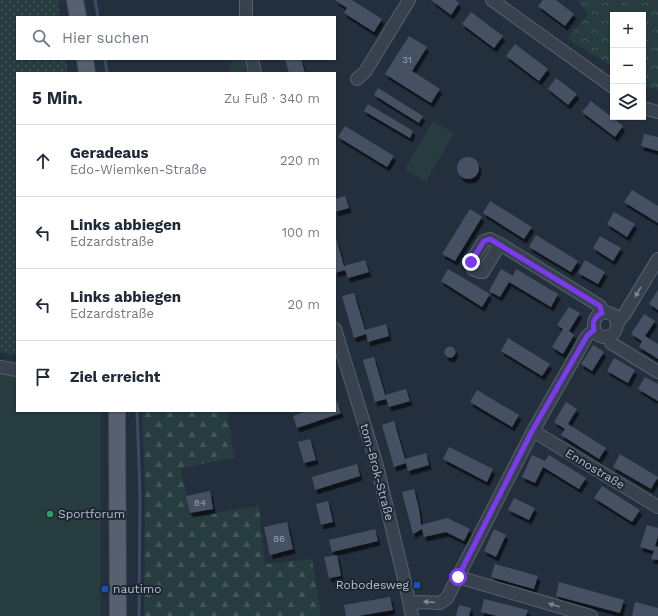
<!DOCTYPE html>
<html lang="de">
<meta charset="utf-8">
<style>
body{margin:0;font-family:"Work Sans",sans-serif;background:#f6f6f7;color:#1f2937}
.controls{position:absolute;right:12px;top:12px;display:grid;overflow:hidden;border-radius:0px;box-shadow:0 1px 3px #0004}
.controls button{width:36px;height:36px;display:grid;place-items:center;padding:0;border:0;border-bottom:1px solid #e0e1e3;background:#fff;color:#1f2937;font:20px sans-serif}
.stop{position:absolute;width:12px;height:12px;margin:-9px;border:3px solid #7c3aed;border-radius:50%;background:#fff}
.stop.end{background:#7c3aed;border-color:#fff;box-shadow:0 1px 4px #0008}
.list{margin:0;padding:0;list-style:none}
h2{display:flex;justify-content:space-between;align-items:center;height:52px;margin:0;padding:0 16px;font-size:17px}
h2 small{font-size:13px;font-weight:400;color:#747a83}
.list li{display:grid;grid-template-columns:26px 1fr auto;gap:12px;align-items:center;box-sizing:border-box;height:72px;padding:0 16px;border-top:1px solid #e0e1e3}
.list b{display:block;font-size:15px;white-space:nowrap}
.list p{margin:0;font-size:13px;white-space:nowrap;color:#747a83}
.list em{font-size:13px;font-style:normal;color:#747a83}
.icon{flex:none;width:22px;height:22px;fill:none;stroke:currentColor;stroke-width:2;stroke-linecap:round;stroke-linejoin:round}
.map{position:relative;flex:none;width:658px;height:616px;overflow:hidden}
.search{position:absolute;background:#fff;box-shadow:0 1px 3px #0004;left:16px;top:16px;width:320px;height:44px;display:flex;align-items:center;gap:10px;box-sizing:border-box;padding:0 14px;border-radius:0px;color:#747a83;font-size:15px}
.panel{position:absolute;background:#fff;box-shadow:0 1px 3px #0004;left:16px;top:72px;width:320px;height:340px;border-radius:0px}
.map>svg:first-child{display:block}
</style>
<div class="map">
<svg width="658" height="616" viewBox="0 0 658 616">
<defs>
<pattern id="grass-dots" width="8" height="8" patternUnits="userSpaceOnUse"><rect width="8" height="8" fill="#263c3f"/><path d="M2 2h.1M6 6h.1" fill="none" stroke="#435659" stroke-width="1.8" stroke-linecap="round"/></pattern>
<pattern id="forest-firs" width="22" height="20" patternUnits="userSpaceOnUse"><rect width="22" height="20" fill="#263c3f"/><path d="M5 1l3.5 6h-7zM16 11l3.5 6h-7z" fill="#435659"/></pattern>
<pattern id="park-crowns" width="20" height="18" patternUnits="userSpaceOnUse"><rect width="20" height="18" fill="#263c3f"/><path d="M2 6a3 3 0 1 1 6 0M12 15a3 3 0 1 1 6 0" fill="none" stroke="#435659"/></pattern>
<filter id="shadow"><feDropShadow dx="2.5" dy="4.5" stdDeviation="0" flood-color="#0009"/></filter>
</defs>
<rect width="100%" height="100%" fill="#242f3e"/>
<polygon fill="url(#grass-dots)" points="0,0 58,0 60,17 17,17 17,59 66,59 68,73 17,73 17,356 0,352"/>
<g fill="url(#forest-firs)">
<polygon points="234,59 244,59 246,73 227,73"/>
<polygon points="142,411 227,411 234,458 181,468 190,517 259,506 265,564 312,559 321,616 144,616 145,482"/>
</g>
<polygon fill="url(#park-crowns)" points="577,0 658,0 658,90 643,86 643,15 613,15 613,67 567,38 588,15"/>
<g fill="#263c3f">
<polygon points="433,121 454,133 426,182 405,169"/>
<polygon points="0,372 17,375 17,411 101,411 101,616 0,616"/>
</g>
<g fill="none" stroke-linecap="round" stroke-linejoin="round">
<g stroke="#394c67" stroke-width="3">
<polyline points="95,0 98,17"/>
<polyline points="105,59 107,73"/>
<polyline points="137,411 140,494 139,616"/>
</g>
</g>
<g fill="#455162" filter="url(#shadow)">
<polygon points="335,0 352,0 382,19 374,32 344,13 347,8"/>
<polygon points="431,0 455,0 459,3 451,15"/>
<polygon points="543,0 556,0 574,14 565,26 538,6"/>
<polygon points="471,12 503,36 494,48 462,24"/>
<polygon points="409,36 427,47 412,71 440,89 431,103 385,74"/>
<polygon points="515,44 548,69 539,81 506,56"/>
<polygon points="285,59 301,59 305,73 289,73"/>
<polygon points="556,78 577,94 568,105 548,89"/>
<polygon points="378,88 423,116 419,123 374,95"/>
<polygon points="591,101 623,126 615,137 582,112"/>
<polygon points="368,104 413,131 410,138 364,111"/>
<polygon points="345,126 394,156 387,167 338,137"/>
<polygon points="644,134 658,137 658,151 641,146"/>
<circle cx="468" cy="168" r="11"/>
<polygon points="632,190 658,206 658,223 624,202"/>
<polygon points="345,196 349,208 335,212 335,199"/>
<polygon points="490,201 532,227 524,239 483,213"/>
<polygon points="470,209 482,217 455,261 442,254"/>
<polygon points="614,212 635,224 627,237 607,224"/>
<polygon points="335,235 344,266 365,260 369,272 348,278 345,270 335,273"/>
<polygon points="536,235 578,261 571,272 529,247"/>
<polygon points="600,236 621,248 613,261 593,248"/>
<polygon points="585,260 605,272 598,284 578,273"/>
<polygon points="448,269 490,294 482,307 441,281"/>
<polygon points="501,269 513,276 516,269 558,294 551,307 509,282 500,297 489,291"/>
<polygon points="658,290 658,310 649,304"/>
<polygon points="354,293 365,330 386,324 389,336 368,342 366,334 354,338 342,296"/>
<polygon points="569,307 580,313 569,331 574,335 563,354 552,347 563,329 557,325"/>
<polygon points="644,314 655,321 645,336 658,344 658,359 639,347 642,341 631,334"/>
<polygon points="508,338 550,364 542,376 501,351"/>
<polygon points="593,345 604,352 592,371 581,364"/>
<circle cx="450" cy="352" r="5.5"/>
<polygon points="374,357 385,395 406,389 410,401 389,407 386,399 375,402 363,360"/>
<polygon points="614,358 635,370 628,383 607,371"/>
<polygon points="645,377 658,384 658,401 638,389"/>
<polygon points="477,390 519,415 512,427 470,402"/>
<polygon points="337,401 341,413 297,428 293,416 307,411 335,411 335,402"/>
<polygon points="566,402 577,409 568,424 606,448 599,459 561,435 565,429 554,422"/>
<polygon points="394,421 405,459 426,453 429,465 408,471 406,463 394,467 382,425"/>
<polygon points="310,439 316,460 304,463 298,442"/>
<polygon points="449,447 493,469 487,482 443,459"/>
<polygon points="620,454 658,477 651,489 613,467"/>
<polygon points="532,455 545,461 549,455 586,478 579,489 543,467 535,483 522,477"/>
<polygon points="357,464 360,476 315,490 312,477"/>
<polygon points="602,486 640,510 632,522 594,498"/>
<polygon points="414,489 419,509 421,525 447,518 470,529 464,541 446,532 424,537 422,529 413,534 402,492"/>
<polygon points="210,491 213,509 190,513 186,496"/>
<polygon points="514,498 535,508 529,520 508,510"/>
<polygon points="328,501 333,522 321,525 316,504"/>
<polygon points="287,522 293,549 270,555 264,527"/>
<polygon points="647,525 658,528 658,536 655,546 658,547 658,560 651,559 654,551 640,547"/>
<polygon points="375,529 378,541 332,552 329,540"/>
<polygon points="494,529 506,535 496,557 484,551"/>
<polygon points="337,555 341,576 329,578 324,557"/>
<polygon points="495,564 538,576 534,589 491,577"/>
<polygon points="559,582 624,600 620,613 556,596"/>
<polygon points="390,597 393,610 358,616 346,616 344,605"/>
<polygon points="484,599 528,610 526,616 497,616 481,612"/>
<polygon points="635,602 658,608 658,616 632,616"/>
<polygon points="459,605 471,608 469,616 456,616"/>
</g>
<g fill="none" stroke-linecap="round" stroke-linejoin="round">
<g stroke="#565f6c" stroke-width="14">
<g id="minor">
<polyline points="246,0 246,17"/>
<polyline points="492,0 613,87"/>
<polyline points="252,59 255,73"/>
<polyline points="357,79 365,72 409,0"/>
<polyline points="643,108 658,112"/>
<polyline points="500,244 483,272 480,272 473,269 471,262 484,241 490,239 500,244 600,306 602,313"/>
<path d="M617,323L614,315L606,312L598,315C587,327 600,344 613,334C617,330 616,327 618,323C619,320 622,317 624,315L658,259"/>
<polyline points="335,329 376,462 406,587 412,616"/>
<polyline points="609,336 611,343 658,372"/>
<polyline points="0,367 17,370"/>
<polyline points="533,431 658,507"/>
<polyline points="458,577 591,616"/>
<polyline points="410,604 421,602 440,603 447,598 533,431 587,336 594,330"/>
</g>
</g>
<g stroke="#414a57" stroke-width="18">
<g id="major">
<polyline points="75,0 78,17"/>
<polyline points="85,59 87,73"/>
<polyline points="117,411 118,616"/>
</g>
</g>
<use href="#minor" stroke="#38414e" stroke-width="12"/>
<use href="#major" stroke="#56606e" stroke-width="16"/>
</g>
<defs><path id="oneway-solid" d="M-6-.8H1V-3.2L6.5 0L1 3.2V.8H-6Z"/></defs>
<g fill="#7c8592">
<use href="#oneway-solid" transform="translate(638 292) rotate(121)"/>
<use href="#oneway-solid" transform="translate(429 602) rotate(-176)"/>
<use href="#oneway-solid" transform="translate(554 605) rotate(-164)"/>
</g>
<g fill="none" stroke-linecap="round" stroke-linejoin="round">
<path stroke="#7c3aed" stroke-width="5" d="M458,577L532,431L587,336L594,330C592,322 594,317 602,313L600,306L490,239L484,241L471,262"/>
</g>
<circle fill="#2e9e5b" stroke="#1d2633" stroke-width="1.5" cx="50" cy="514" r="4"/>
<g fill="#1a4fb4" stroke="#1d2633" stroke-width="1.5">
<rect x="413" y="581" width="8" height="8" rx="2"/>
<rect x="101" y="585" width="8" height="8" rx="2"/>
</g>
<g text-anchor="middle" stroke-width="4" stroke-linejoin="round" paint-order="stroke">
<g font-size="10" fill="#98a1af">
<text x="407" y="63">31</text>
<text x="200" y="506">84</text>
<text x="279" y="542">86</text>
</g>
<g font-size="12" fill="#b4bcc9" stroke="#1d2633">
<text transform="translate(595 469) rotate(31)" y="4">Ennostraße</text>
<text transform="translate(377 472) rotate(75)" y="4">tom-Brok-Straße</text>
</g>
<g font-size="12" fill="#b4bcc9" stroke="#1d2633" text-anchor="start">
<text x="58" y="518">Sportforum</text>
<text x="409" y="589" text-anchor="end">Robodesweg</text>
<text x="113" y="593">nautimo</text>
</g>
</g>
</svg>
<div class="controls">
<button>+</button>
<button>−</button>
<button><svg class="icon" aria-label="layers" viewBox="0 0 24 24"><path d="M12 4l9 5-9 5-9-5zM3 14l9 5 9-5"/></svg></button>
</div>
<div class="stop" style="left:458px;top:577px"></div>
<div class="stop end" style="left:471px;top:262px"></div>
<div class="search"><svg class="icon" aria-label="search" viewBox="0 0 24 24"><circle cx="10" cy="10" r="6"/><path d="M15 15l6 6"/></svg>Hier suchen</div>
<section class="panel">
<h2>5 Min.<small>Zu Fuß · 340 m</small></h2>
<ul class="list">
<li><svg class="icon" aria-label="ahead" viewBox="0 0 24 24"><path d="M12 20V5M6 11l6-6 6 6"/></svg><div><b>Geradeaus</b><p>Edo-Wiemken-Straße</p></div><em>220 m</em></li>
<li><svg class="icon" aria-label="left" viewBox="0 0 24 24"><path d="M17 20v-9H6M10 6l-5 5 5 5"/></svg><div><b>Links abbiegen</b><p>Edzardstraße</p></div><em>100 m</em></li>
<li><svg class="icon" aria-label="left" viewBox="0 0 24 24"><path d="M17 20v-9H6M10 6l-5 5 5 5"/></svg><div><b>Links abbiegen</b><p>Edzardstraße</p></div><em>20 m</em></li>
<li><svg class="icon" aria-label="arrive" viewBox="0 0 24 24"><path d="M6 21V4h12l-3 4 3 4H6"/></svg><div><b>Ziel erreicht</b></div></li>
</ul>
</section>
</div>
